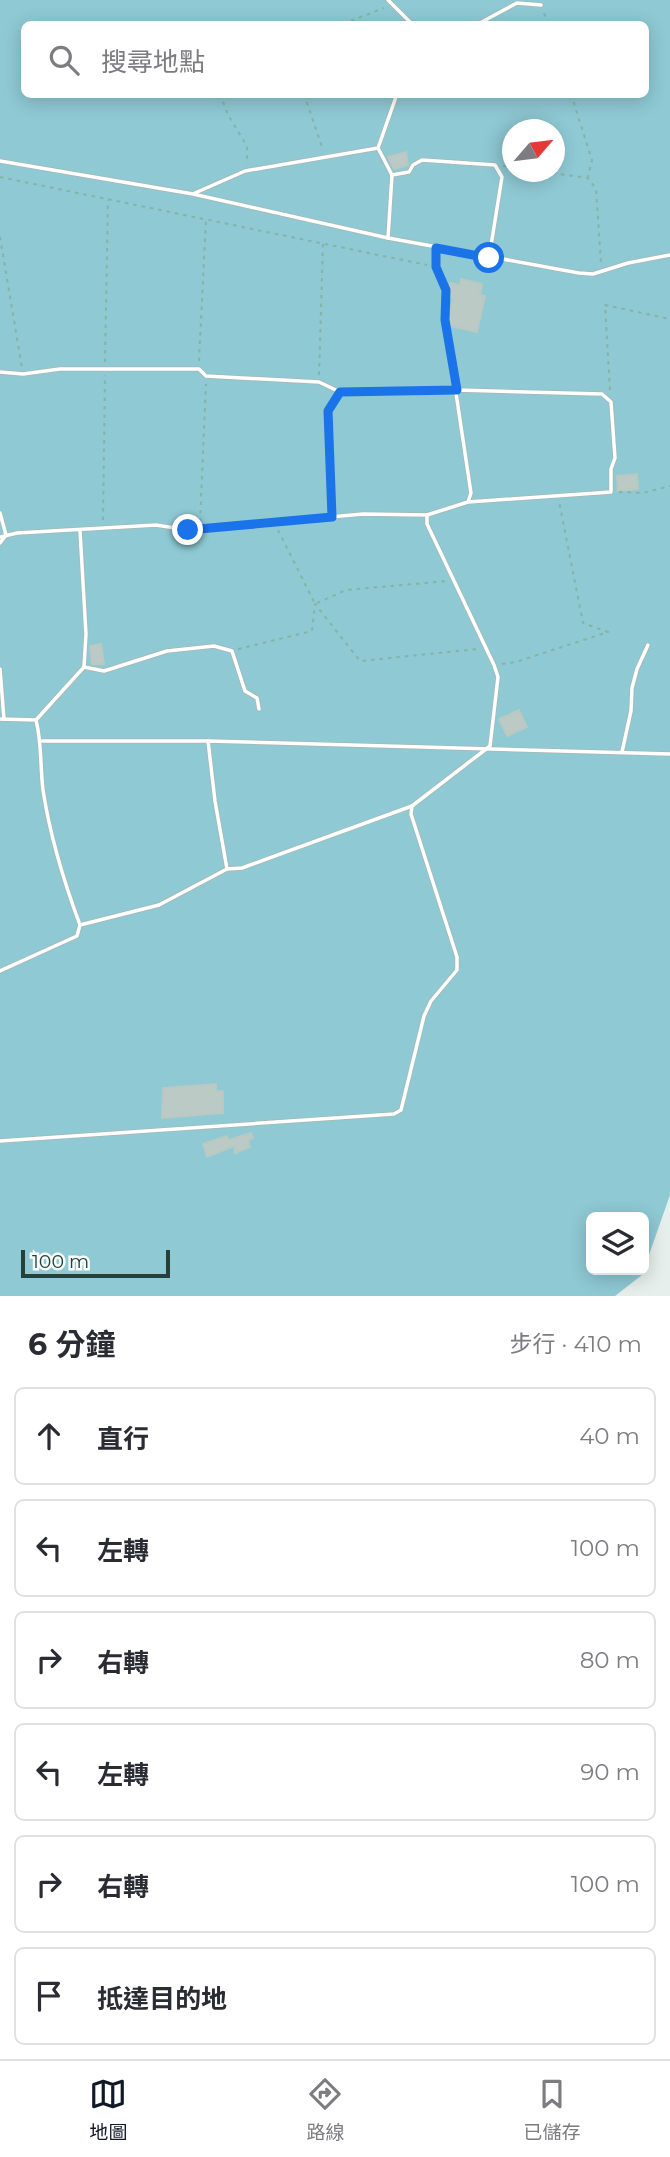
<!DOCTYPE html>
<html lang="zh-TW">
<meta charset="utf-8">
<style>
body{margin:0;font-family:Montserrat,"Noto Sans TC",sans-serif;background:#f2f2f3;color:#2b2b33}
.controls{position:absolute;right:21px;bottom:21px;display:grid;overflow:hidden;border-radius:10px;box-shadow:0 4px 18px #0003}
.controls button{width:63px;height:63px;display:grid;place-items:center;padding:0;border:0;border-bottom:2px solid #e1e1e2;background:#fff;color:#2b2b33;font:35px sans-serif}
.compass{position:absolute;left:502px;top:119px;width:63px;height:63px;border-radius:50%;background:#fff;box-shadow:0 4px 18px #0003;rotate:62deg}
.scale{position:absolute;left:21px;bottom:18px;width:149px;box-sizing:border-box;padding-left:7px;border:4px solid #24423a;border-top:0;font-size:19px;line-height:24px;white-space:nowrap;color:#24423a;-webkit-text-stroke:5px #f7fbf9;paint-order:stroke}
.stop{position:absolute;width:21px;height:21px;margin:-16px;border:5px solid #1a73e8;border-radius:50%;background:#fff}
.stop.end{background:#1a73e8;border-color:#fff;box-shadow:0 2px 7px #0008}
.list{margin:0;padding:0;list-style:none}
h2{display:flex;justify-content:space-between;align-items:center;height:91px;margin:0;padding:0 28px;font-size:30px}
h2 small{font-size:23px;font-weight:400;color:#7c7c81}
.list li{display:grid;grid-template-columns:46px 1fr auto;gap:21px;align-items:center;box-sizing:border-box;height:98px;margin:0 14px 14px;padding:0 14px;border:2px solid #e1e1e2;border-radius:10px}
.list b{display:block;font-size:26px;white-space:nowrap}
.list em{font-size:23px;font-style:normal;color:#7c7c81}
.icon{flex:none;width:38px;height:38px;fill:none;stroke:currentColor;stroke-width:2;stroke-linecap:round;stroke-linejoin:round}
.map{position:relative;flex:none;width:670px;height:1296px;overflow:hidden}
.search{position:absolute;background:#fff;box-shadow:0 4px 18px #0003;left:21px;right:21px;top:21px;height:77px;display:flex;align-items:center;gap:18px;box-sizing:border-box;padding:0 24px;border-radius:10px;color:#7c7c81;font-size:26px}
.sheet{height:763px;background:#fff}
nav{display:flex;justify-content:space-around;align-items:center;box-sizing:border-box;height:98px;border-top:2px solid #e1e1e2;background:#fff;font-size:19px;color:#7c7c81}
nav a{display:grid;justify-items:center;gap:4px}
nav .on{color:#111827}
.map>svg:first-child{display:block}
</style>
<div class="map">
<svg width="670" height="1296" viewBox="0 0 670 1296">
<rect width="100%" height="100%" fill="#e6efeb"/>
<path fill="#8ec9d4" fill-rule="evenodd" d="M0,0H670V1195L644,1269V1217H591V1270H643L642,1275L615,1296H0ZM24,24H646V94H24ZM512,130H554V172H512Z"/>
<g fill="#bbcac4" stroke="#b8c9c2" stroke-width="2">
<polygon points="406,152 408,165 394,169 388,157"/>
<polygon points="461,279 482,284 480,295 485,296 477,332 450,326 449,317 453,299 450,298 450,283 460,285"/>
<polygon points="637,474 638,489 618,491 617,476"/>
<polygon points="101,644 104,664 92,664 90,646"/>
<polygon points="519,710 527,727 507,736 499,719"/>
<polygon points="216,1084 216,1091 223,1091 223,1113 162,1118 163,1088"/>
<polygon points="251,1133 253,1138 248,1140 250,1147 235,1153 234,1146 207,1157 203,1144 227,1136 228,1140"/>
</g>
<g fill="none" stroke-linecap="round" stroke-linejoin="round">
<g stroke="#a8b8b2" stroke-width="5">
<g id="lane">
<polyline points="388,0 412,24"/>
<polyline points="478,24 517,3 541,5"/>
<polyline points="378,148 392,175"/>
<polyline points="0,161 193,194 388,238 579,273 593,274 628,263 670,255"/>
<polyline points="195,193 245,171 378,148 397,94"/>
<polyline points="388,238 392,175 409,172 413,165 422,160 495,165 502,177 489,258"/>
<polyline points="0,372 23,374 60,369 199,369 206,376 319,382 340,392 457,390 602,394 611,402 615,458 611,469 611,492 468,502"/>
<polyline points="0,513 6,535 0,543"/>
<polyline points="0,537 17,533 156,525 188,530 363,514 427,515"/>
<polyline points="84,667 104,671 167,651 214,646 232,651 245,691 257,698 259,709"/>
<polyline points="0,669 4,719"/>
<path d="M0,719L36,720C42,743 40,766 43,790C50,836 64,882 80,925L77,936L0,971"/>
<polyline points="36,720 84,667 86,634 80,531"/>
<polyline points="42,741 208,741"/>
<polyline points="622,752 631,711 632,688 637,669 648,645"/>
<polyline points="412,806 242,868 227,869 215,801 208,741 670,754"/>
<polyline points="80,925 159,905 227,869"/>
<polyline points="0,1141 394,1114 401,1110 424,1016 431,1001 457,970 457,957 411,814 412,806 490,746 498,677 494,665 427,524 427,515 468,502 471,493 445,320 446,290 436,267 436,248"/>
</g>
</g>
<g stroke="#86b3a5" stroke-width="2" stroke-dasharray="3.5 5" stroke-linecap="butt">
<polyline points="544,13 548,24"/>
<polyline points="343,24 384,8"/>
<polyline points="220,94 228,115 247,146 247,164"/>
<polyline points="304,94 323,150"/>
<polyline points="571,94 592,160 588,177"/>
<polyline points="503,166 512,167"/>
<polyline points="544,172 588,178 596,189 601,263"/>
<polyline points="0,177 427,265"/>
<polyline points="0,237 22,368"/>
<polyline points="199,361 206,220"/>
<polyline points="105,362 108,200"/>
<polyline points="319,375 323,244"/>
<polyline points="610,390 605,305 670,319"/>
<polyline points="619,492 643,493 670,486"/>
<polyline points="331,510 329,411 336,399"/>
<polyline points="103,520 105,375"/>
<polyline points="200,522 206,384"/>
<polyline points="278,530 315,604 346,590 447,581"/>
<polyline points="238,649 312,631 315,604 360,661 478,649"/>
<polyline points="502,664 516,662 608,632 583,623 559,501"/>
</g>
<use href="#lane" stroke="#fff" stroke-width="3.5"/>
</g>
<g fill="none" stroke-linecap="round" stroke-linejoin="round">
<polyline stroke="#1a73e8" stroke-width="9" points="188,530 332,517 328,411 340,392 457,390 445,320 446,290 436,267 436,248 489,258"/>
</g>
</svg>
<div class="controls">
<button><svg class="icon" aria-label="layers" viewBox="0 0 24 24"><path d="M12 4l9 5-9 5-9-5zM3 14l9 5 9-5"/></svg></button>
</div>
<svg class="compass" viewBox="-18 -18 36 36"><path d="M0-13l5 13h-10z" fill="#e53935"/><path d="M0 13l5-13h-10z" fill="#7c7c81"/></svg>
<div class="scale">100 m</div>
<div class="stop" style="left:489px;top:258px"></div>
<div class="stop end" style="left:188px;top:530px"></div>
<div class="search"><svg class="icon" aria-label="search" viewBox="0 0 24 24"><circle cx="10" cy="10" r="6"/><path d="M15 15l6 6"/></svg>搜尋地點</div>
</div>
<section class="sheet">
<h2>6 分鐘<small>步行 · 410 m</small></h2>
<ul class="list">
<li><svg class="icon" aria-label="ahead" viewBox="0 0 24 24"><path d="M12 20V5M6 11l6-6 6 6"/></svg><div><b>直行</b></div><em>40 m</em></li>
<li><svg class="icon" aria-label="left" viewBox="0 0 24 24"><path d="M17 20v-9H6M10 6l-5 5 5 5"/></svg><div><b>左轉</b></div><em>100 m</em></li>
<li><svg class="icon" aria-label="right" viewBox="0 0 24 24"><path d="M7 20v-9h11M14 6l5 5-5 5"/></svg><div><b>右轉</b></div><em>80 m</em></li>
<li><svg class="icon" aria-label="left" viewBox="0 0 24 24"><path d="M17 20v-9H6M10 6l-5 5 5 5"/></svg><div><b>左轉</b></div><em>90 m</em></li>
<li><svg class="icon" aria-label="right" viewBox="0 0 24 24"><path d="M7 20v-9h11M14 6l5 5-5 5"/></svg><div><b>右轉</b></div><em>100 m</em></li>
<li><svg class="icon" aria-label="arrive" viewBox="0 0 24 24"><path d="M6 21V4h12l-3 4 3 4H6"/></svg><div><b>抵達目的地</b></div></li>
</ul>
</section>
<nav>
<a class="on"><svg class="icon" aria-label="map" viewBox="0 0 24 24"><path d="M3 6l6-2 6 2 6-2v14l-6 2-6-2-6 2zM9 4v14M15 6v14"/></svg>地圖</a>
<a><svg class="icon" aria-label="directions" viewBox="0 0 24 24"><path d="M12 3l9 9-9 9-9-9zM9 14v-3h6M13 9l2 2-2 2"/></svg>路線</a>
<a><svg class="icon" aria-label="saved" viewBox="0 0 24 24"><path d="M7 4h10v16l-5-4-5 4z"/></svg>已儲存</a>
</nav>
